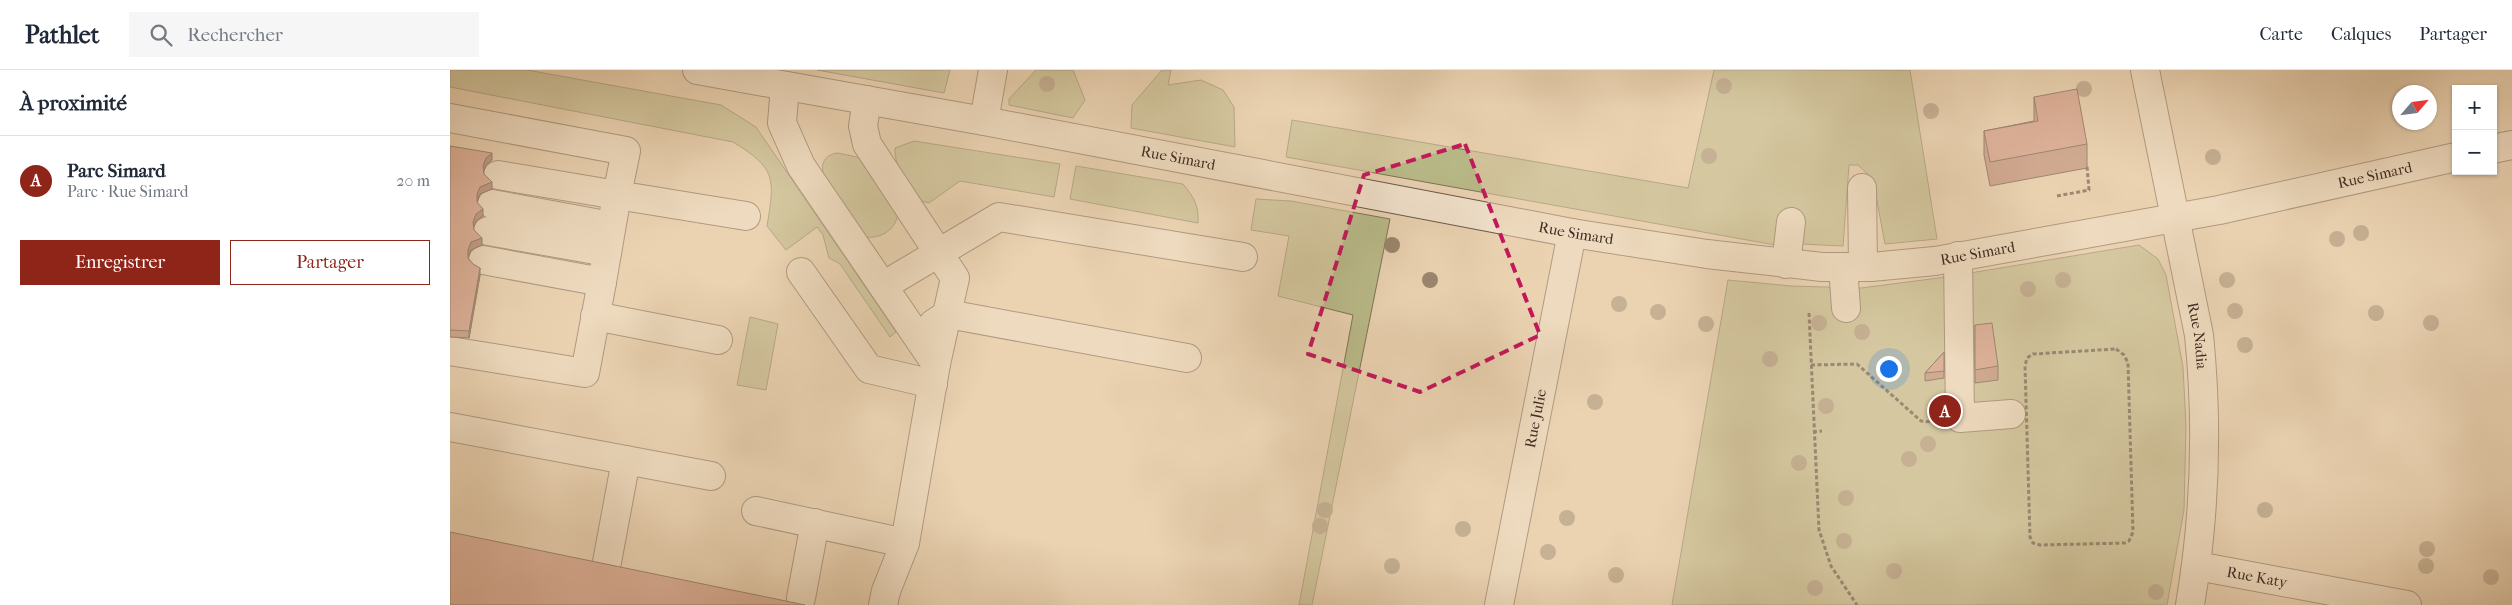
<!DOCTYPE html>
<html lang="fr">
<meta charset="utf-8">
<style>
body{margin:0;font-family:"IM FELL French Canon",serif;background:#f6f6f7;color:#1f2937}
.controls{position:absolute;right:15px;top:15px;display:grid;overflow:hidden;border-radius:0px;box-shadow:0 1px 4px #0004}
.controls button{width:45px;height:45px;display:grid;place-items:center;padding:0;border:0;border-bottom:1px solid #e0e1e3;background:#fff;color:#1f2937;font:25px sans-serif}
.compass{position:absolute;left:1942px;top:15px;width:45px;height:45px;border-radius:50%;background:#fff;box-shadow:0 1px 4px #0004;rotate:62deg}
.you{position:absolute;left:1438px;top:298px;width:18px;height:18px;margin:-12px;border:4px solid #fff;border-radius:50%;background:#1a73e8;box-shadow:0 0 0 8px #1a73e833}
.badge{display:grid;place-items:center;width:32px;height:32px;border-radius:50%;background:#8f2418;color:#fff;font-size:16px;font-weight:700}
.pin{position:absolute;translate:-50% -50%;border:2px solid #fff;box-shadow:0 1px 5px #0006}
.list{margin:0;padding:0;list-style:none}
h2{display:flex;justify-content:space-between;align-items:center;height:65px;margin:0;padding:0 20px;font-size:21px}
h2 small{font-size:16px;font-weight:400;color:#747a83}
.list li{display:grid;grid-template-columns:32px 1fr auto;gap:15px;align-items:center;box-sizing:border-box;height:90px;padding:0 20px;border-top:1px solid #e0e1e3}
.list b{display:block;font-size:19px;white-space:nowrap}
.list p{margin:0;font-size:16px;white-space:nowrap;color:#747a83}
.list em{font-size:16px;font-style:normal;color:#747a83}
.actions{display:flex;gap:10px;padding:15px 20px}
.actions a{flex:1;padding:11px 0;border:1px solid #8f2418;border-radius:0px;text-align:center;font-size:18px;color:#8f2418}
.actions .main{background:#8f2418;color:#fff}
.icon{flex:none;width:28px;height:28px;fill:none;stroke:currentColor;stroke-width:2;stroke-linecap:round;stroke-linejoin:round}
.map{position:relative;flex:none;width:2062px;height:535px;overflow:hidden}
header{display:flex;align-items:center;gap:30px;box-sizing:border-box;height:70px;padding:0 25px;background:#fff;border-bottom:1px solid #e0e1e3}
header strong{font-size:24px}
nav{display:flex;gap:28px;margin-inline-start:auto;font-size:18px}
.search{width:350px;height:45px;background:#f6f6f7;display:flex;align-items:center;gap:12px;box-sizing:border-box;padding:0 18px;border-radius:0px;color:#747a83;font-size:19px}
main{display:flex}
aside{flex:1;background:#fff}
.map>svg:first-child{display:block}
</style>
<header>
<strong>Pathlet</strong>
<div class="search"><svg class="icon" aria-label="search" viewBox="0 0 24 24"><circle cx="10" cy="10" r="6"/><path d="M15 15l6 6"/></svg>Rechercher</div>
<nav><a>Carte</a><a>Calques</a><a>Partager</a></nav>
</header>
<main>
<aside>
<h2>À proximité<small></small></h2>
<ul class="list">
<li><span class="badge">A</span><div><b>Parc Simard</b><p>Parc · Rue Simard</p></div><em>20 m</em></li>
</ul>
<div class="actions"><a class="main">Enregistrer</a><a>Partager</a></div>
</aside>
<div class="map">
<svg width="2062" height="535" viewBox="0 0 2062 535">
<rect width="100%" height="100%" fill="#ebd3b2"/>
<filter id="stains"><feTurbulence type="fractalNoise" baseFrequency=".004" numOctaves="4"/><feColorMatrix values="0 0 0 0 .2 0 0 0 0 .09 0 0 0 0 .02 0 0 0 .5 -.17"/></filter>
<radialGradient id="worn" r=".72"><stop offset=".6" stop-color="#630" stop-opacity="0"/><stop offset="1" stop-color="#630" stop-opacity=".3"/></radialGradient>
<g fill="#babb8a" stroke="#7c7458">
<path d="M0,0H77L271,35L306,57L446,262L440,267L390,194L379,188L373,165L367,157L336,180L317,156C325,108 326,98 283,72L0,17Z"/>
<polygon points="367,0 500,0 494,23"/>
<polygon points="586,0 623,0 635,30 623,48 559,35 559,29"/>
<polygon points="712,0 721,0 718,15 751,10 773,20 784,37 785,77 681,58 682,35"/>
<polygon points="1264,0 1460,0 1487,169 1435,174 1423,109 1408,95 1399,95 1393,176 1351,174 1353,144 1331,142 1325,175 836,87 842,50 1238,118"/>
<path d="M464,71L610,94L604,127L510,111L479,133L471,131C460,116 444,99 445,78Z"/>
<path d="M388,83L411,88L448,142C447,159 432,169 415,167L375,110C370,96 372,85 388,83Z"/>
<path d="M626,96L733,114C744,127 749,136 748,153L620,129Z"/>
<polygon points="806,129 841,131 940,149 862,535 849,535 903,245 828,226 839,166 801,160"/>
<polygon points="1689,175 1708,189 1716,205 1733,297 1736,356 1734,440 1717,535 1222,535 1278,210 1341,216 1411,218 1496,207"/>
<polygon points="300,247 328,254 316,320 287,315"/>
</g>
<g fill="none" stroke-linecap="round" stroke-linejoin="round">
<g stroke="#6a5648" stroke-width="30">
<g id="minor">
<path id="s1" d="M247,0L534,51L1122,163L1257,184L1372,197H1421L1485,191L1769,140L2006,87"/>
<path id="s2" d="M1695,0L1749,265C1758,354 1755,446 1740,535"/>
<polyline points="335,16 332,53 351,96 486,294"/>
<polyline points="417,30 413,56 417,74 505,208 486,294 455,473"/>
<polyline points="0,48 176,81 167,125 296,146"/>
<polyline points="534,51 543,0"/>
<polyline points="2043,79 2062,75"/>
<polyline points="1412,118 1413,197"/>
<polyline points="42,134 161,156"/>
<polyline points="38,161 157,182"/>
<polyline points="1508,186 1510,348 1561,344"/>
<polyline points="33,190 152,212 167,125 48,105"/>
<polyline points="1336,194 1341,152"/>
<polyline points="1393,197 1396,238"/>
<polyline points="351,202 419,299 483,314"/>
<polyline points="433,216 549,147 793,187"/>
<polyline points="145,246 268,270"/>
<polyline points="483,254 498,244 737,288"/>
<polyline points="0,281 135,303 152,212"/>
<polyline points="0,357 261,406"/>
<polyline points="306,441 455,473 436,521 433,535"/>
<polyline points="157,492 176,390"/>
<path id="s3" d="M1747,496L1957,535"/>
<polyline points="351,528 365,453"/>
<path id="s4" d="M1049,535L1122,163"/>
</g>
</g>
<g stroke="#3f2d25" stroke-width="3" stroke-dasharray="4 2.5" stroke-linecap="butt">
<polyline points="1607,126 1639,120 1637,96"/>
<polyline points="1359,243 1369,460 1381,496 1407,535"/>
<polygon points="1666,279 1674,285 1678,293 1683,462 1679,471 1675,473 1590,475 1583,473 1580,467 1575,296 1577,288 1583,284"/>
<polyline points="1361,295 1407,294 1471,351 1481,352"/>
<polyline points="1363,362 1372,361"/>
</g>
<use href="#minor" stroke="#f2e2cd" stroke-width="28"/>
</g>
<g fill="#9a876f">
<circle cx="597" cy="14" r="8"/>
<circle cx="1274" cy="16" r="8"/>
<circle cx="1634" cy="19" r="8"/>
<circle cx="1481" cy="41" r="8"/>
<circle cx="1259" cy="86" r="8"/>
<circle cx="1763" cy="87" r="8"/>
<circle cx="1911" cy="163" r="8"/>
<circle cx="1887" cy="169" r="8"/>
<circle cx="942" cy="175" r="8"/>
<circle cx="980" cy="210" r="8"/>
<circle cx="1613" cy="210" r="8"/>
<circle cx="1777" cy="210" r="8"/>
<circle cx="1578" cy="219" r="8"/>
<circle cx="1169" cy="234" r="8"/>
<circle cx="1785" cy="241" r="8"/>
<circle cx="1208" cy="242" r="8"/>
<circle cx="1926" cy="243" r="8"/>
<circle cx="1369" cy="253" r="8"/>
<circle cx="1981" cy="253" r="8"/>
<circle cx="1256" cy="254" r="8"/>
<circle cx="1412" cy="262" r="8"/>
<circle cx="1795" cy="275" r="8"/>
<circle cx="1320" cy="289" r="8"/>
<circle cx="1145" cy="332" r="8"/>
<circle cx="1376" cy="336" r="8"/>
<circle cx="1478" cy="374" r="8"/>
<circle cx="1459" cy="389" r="8"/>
<circle cx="1349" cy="393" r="8"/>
<circle cx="1396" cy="428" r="8"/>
<circle cx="875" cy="440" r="8"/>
<circle cx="1815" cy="440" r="8"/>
<circle cx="1117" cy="448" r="8"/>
<circle cx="870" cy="456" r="8"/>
<circle cx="1013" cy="459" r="8"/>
<circle cx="1394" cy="471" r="8"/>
<circle cx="1977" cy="479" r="8"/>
<circle cx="1098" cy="482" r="8"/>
<circle cx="942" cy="496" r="8"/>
<circle cx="1976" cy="496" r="8"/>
<circle cx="1444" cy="501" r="8"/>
<circle cx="1166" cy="505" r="8"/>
<circle cx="2041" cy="507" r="8"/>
<circle cx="1365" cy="518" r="8"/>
<circle cx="1706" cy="522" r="8"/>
</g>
<g fill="#b2786c" stroke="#3f2d25">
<polygon points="1584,27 1637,74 1637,98 1540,116 1534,85 1534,61 1584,51"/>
<polygon points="0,76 42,90 36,95 33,101 34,104 42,119 30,124 27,132 33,146 26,151 23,157 24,160 32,175 21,180 18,186 18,188 30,205 19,268 0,267"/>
<polygon points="1525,255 1548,296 1548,310 1525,313"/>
<polygon points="1494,282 1494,308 1475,311 1475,303"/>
</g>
<g fill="#916158" stroke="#3f2d25">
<polygon points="42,83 42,90 36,95 33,103 33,96 36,88"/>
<polygon points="42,112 42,119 30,124 27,131 27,124 30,117"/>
<polygon points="33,139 33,146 26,151 23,159 23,152 26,144"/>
<polygon points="32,168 32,175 21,180 18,188 18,180 21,172"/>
<polygon points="30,198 30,205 19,268 19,261"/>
</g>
<g fill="#cf8b7d" stroke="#3f2d25">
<polygon points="1627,19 1637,74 1540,92 1534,61 1588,51 1584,27"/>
<polygon points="0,76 42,83 36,88 33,96 34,104 42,112 30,117 27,124 27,132 33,139 26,144 23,152 24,160 32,168 21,172 18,180 18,188 23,194 30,198 19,261 0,260"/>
<polygon points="1542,253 1548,296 1525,300 1525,255"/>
<polygon points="1494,282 1494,301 1475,303"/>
<polygon points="0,462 355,535 0,535"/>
</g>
<path d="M0 0H2062V535H0ZM1015,74L1090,265L970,322L858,284L914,105Z" fill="#ebd3b2" fill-opacity=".55" fill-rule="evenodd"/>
<path fill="none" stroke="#c2185b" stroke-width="4" stroke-dasharray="10 6" stroke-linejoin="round" d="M1015,74L1090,265L970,322L858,284L914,105Z"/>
<g text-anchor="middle" stroke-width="5" stroke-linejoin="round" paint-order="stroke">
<g font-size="15" fill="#3f2d25" stroke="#f2e2cd">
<text dy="5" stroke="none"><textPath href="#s1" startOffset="489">Rue Simard</textPath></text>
<text dy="5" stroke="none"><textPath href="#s1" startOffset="1704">Rue Simard</textPath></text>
<text dy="5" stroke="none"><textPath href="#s1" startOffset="894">Rue Simard</textPath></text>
<text dy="5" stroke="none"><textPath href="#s1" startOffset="1299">Rue Simard</textPath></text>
<text dy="5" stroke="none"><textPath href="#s2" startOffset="271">Rue Nadia</textPath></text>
<text dy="5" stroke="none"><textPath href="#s4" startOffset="190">Rue Julie</textPath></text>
<text dy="5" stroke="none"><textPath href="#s3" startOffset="61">Rue Katy</textPath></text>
</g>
</g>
<rect width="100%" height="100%" filter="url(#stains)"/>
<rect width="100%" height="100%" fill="url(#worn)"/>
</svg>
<div class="controls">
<button>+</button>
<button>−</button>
</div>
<svg class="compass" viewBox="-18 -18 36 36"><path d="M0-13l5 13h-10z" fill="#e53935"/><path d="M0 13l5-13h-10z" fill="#747a83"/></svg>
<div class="you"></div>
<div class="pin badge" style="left:1495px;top:341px">A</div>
</div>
</main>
